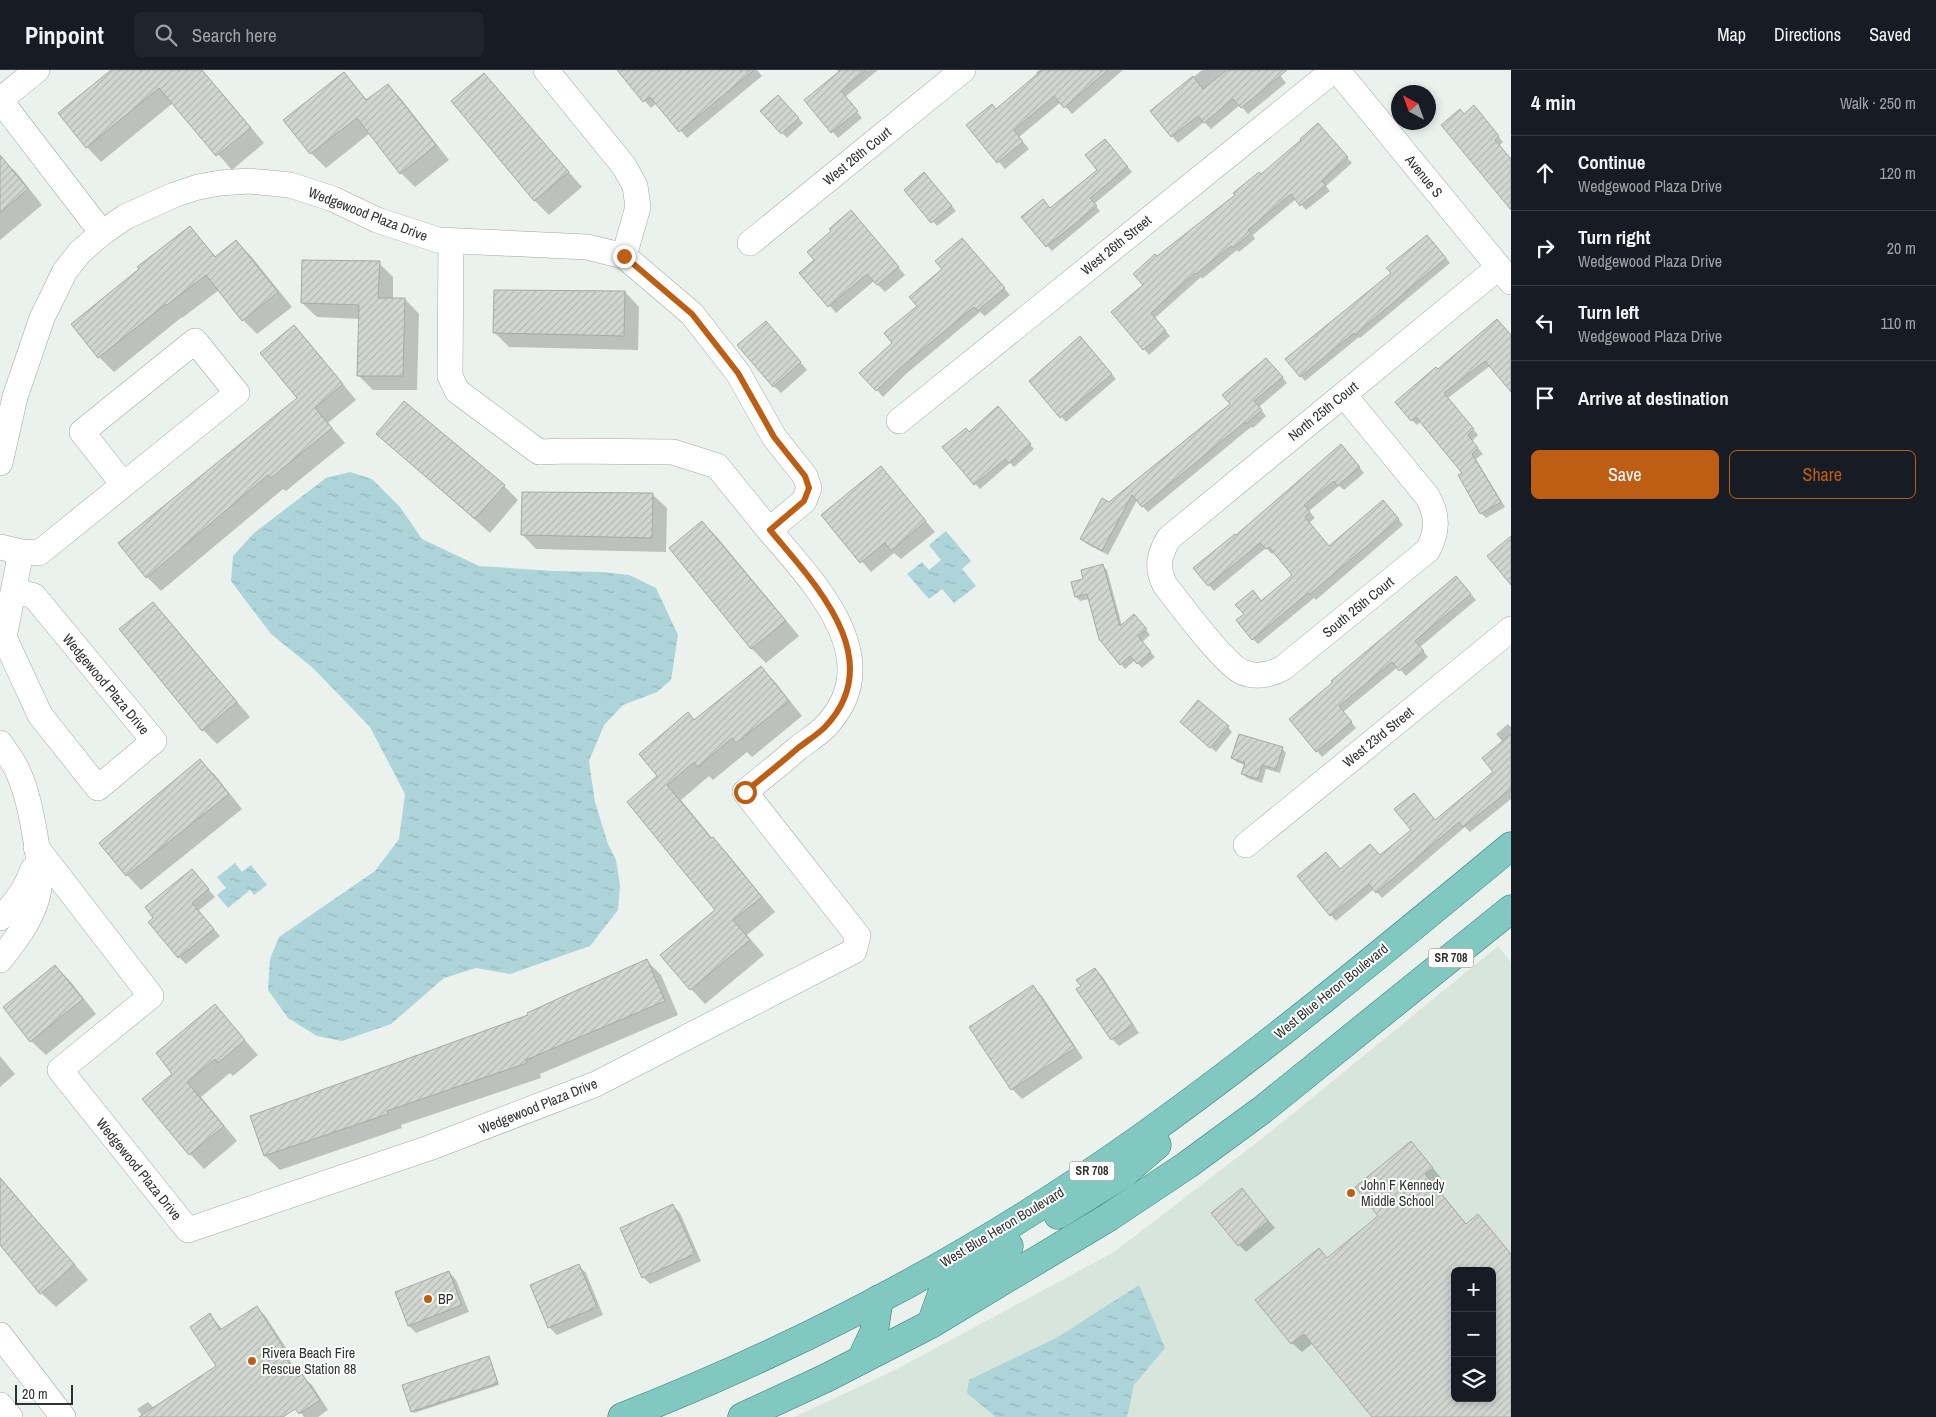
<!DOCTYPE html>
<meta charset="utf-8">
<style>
body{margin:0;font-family:"Archivo Narrow",sans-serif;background:#20242c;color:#f1f3f6}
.controls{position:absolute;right:15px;bottom:15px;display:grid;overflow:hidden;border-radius:8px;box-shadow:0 2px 8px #0003}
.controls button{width:45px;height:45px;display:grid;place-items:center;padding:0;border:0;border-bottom:1px solid #363941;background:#171b24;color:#f1f3f6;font:25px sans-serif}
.compass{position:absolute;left:1391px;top:15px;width:45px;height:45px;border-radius:50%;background:#171b24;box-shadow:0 2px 8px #0003;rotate:319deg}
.scale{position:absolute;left:15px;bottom:12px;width:58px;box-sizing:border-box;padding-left:5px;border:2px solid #2f3230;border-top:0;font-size:14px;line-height:18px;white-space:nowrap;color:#2f3230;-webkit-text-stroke:4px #fff;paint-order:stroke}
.stop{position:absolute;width:15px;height:15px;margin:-11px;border:4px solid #bd5e14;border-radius:50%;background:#fff}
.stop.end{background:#bd5e14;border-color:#fff;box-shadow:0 1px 5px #0008}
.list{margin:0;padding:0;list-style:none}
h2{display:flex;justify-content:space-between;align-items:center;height:65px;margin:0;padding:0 20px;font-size:21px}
h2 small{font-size:16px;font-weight:400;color:#9ea1a6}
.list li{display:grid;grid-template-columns:32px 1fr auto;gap:15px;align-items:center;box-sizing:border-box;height:75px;padding:0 20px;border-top:1px solid #363941}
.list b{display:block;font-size:19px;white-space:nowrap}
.list p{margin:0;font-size:16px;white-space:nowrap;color:#9ea1a6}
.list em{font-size:16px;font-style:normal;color:#9ea1a6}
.actions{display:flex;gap:10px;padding:15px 20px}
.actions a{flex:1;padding:11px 0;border:1px solid #bd5e14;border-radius:8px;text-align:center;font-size:18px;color:#bd5e14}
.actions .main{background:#bd5e14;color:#fff}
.icon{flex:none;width:28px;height:28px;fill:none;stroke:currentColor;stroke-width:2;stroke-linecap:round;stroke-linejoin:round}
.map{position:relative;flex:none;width:1511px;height:1347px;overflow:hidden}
header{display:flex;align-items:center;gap:30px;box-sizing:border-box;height:70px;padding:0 25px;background:#171b24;border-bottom:1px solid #363941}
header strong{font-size:24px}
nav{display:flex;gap:28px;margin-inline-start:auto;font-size:18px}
.search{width:350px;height:45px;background:#20242c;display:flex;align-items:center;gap:12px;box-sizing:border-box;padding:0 18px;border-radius:8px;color:#9ea1a6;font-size:19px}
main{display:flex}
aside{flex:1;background:#171b24}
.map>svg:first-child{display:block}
</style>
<header>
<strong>Pinpoint</strong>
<div class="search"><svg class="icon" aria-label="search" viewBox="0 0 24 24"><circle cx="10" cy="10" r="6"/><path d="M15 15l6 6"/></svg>Search here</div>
<nav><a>Map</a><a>Directions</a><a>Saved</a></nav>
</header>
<main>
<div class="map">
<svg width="1511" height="1347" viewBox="0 0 1511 1347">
<defs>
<pattern id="water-ripples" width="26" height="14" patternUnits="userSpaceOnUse" patternTransform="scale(1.25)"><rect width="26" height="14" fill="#acd4d9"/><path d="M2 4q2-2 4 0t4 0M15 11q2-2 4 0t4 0" fill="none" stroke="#94b6bb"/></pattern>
<pattern id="building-hatch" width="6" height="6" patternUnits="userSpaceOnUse" patternTransform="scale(1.25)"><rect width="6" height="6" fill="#d1d6d0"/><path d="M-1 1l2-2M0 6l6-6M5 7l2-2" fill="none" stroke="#b4b8b3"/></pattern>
</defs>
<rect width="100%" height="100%" fill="#ebf2ee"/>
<path fill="#d8e5dd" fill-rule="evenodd" d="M1498,876L1511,892V1347H794L893,1301L1114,1182L1269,1063ZM1455,1201H1492V1328H1455Z"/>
<g fill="url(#water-ripples)">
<polygon points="350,402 372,409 400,437 422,469 479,496 554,501 601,502 629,505 656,518 678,565 671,610 657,622 623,635 604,655 589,691 595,732 608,774 616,790 620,816 618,840 590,876 510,904 476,898 444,908 391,954 342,971 317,966 288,948 268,920 270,889 279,867 375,801 399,769 405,724 370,657 313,598 271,564 231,511 233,486 254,463 326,408"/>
<polygon points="946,461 971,491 962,499 976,516 954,533 942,519 929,529 907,504 922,492 929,500 941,490 929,475"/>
<polygon points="235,793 242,802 251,795 267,815 254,825 250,820 228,838 217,825 226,818 217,807"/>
<polygon points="1139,1215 1165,1278 1134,1315 1127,1347 996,1347 967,1323 969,1310 1058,1267"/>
</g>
<g fill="#0003" fill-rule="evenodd">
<polygon points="113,0 193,0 207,8 222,23 264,73 232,100 173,33 101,92 87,77 59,44"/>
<polygon points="618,0 757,0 762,6 687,68 657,33 651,38"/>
<polygon points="837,0 878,0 845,27 862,48 838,68 806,31 839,3"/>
<polygon points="1039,0 1123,0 1072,44 1061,32 1019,67 1029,79 1005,99 968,56 996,40 1038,5 1036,3"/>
<polygon points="1202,0 1276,0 1286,13 1248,44 1240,35 1211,59 1204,52 1178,73 1152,42"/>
<polygon points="344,3 368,31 388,15 402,30 449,90 415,117 401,103 370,63 326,98 311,83 285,50"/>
<polygon points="484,5 582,117 549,145 535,131 453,31"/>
<polygon points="778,26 803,53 787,68 762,41"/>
<polygon points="1479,42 1503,72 1499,76 1511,90 1511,138 1464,45"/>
<polygon points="1322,60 1352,93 1326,116 1330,121 1306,140 1296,129 1253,165 1255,169 1239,182 1237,180 1202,209 1201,207 1155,248 1170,266 1149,285 1113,242 1145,215 1157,187"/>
<polygon points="1109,75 1132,102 1094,134 1100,141 1052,181 1023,147 1051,139 1098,100"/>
<polygon points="1,88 16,102 42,135 0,170 0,89"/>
<polygon points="929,109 956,141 937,156 905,120"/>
<polygon points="858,149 905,205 885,222 874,211 836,243 801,203 816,190 833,162"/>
<polygon points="190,157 216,187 236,171 251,186 292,237 257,264 243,250 219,220 182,248 182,247 114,302 99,287 73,254"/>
<polygon points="1432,171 1450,193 1360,268 1359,267 1305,311 1287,289"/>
<polygon points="968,176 1010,225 985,246 980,242 906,304 883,327 877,320 894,273 919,236"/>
<polygon points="379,193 393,207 393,229 405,229 419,244 417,320 373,320 358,305 360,249 317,247 302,233"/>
<polygon points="625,222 639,237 638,280 509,277 495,263"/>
<polygon points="294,256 308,271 356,330 328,353 345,373 286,421 283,419 161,521 147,507 299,328"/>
<polygon points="773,259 807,300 781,323 774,316"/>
<polygon points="1511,266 1511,320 1490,296 1448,328 1478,365 1472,371 1483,384 1476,389 1505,437 1486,448 1481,443 1463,403 1421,351 1417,355 1412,350 1438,300"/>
<polygon points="1084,272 1116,309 1066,352 1030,311"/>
<polygon points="1272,295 1287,313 1259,337 1266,346 1253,358 1251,357 1148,442 1137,430 1108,485 1087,474 1081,469 1109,434 1231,334"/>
<polygon points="1002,343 1034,379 1014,397 1010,393 980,419 944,378"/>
<polygon points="378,364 504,416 518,430 490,463"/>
<polygon points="1346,381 1364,403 1344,420 1339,416 1309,441 1315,448 1309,453 1329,477 1389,437 1403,455 1316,530 1314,528 1258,574 1253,569 1261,532 1294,505 1275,482 1272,484 1266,478 1214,521 1195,499"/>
<polygon points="880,397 935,462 901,489 894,483 871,502 822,445"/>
<polygon points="652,424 667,438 666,482 536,479 522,464"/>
<polygon points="702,452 717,467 799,566 766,593 752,579 671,478"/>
<polygon points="1102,495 1107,500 1122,556 1138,550 1150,565 1142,572 1155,587 1142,598 1135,590 1125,599 1121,594 1089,529 1080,531 1076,527 1072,513 1085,510"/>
<polygon points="1461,513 1476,530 1420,577 1428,587 1406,606 1398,597 1343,642 1356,658 1322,687 1290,649"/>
<polygon points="152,534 167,548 250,647 217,674 203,660"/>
<polygon points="761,598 775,612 802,646 752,687 747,682 713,710 709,706 681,730 713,769 727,783 775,842 747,865 764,885 705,934 691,919 717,841 659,706 688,644 695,651"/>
<polygon points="1508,654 1511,657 1511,729 1470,762 1465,757 1382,828 1374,819 1336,851 1298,806 1340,801 1380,787 1436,751 1495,702 1503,672 1496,664"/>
<polygon points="1186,656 1228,657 1232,662 1216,682"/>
<polygon points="1282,678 1286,683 1280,703 1266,699 1262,713 1247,708 1242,703 1245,695 1237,692 1232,688"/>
<polygon points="200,691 215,705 242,739 141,820 127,805"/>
<polygon points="192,800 215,827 198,841 220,866 186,894 179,887 155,848"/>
<polygon points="647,891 661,905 678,945 540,1004 541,1008 401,1055 402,1058 280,1100 265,1086 530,946"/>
<polygon points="55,896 70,911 96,944 46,985 31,971"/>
<polygon points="1095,899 1102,906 1139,963 1119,976 1112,969 1082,916"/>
<polygon points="1032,916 1042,926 1083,988 1022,1029 1012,1019"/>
<polygon points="215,936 258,985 233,1006 230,1003 201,1027 237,1071 204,1099 190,1084 144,1029 174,1004"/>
<polygon points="0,986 15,1004 0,1017"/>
<path d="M1420,1082L1441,1108L1434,1114L1467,1155L1478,1145L1511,1184V1347H1374L1313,1273L1302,1282L1292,1273L1328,1189L1380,1146ZM1455,1201H1492V1328H1455Z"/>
<polygon points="0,1107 88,1210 56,1237 41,1223 0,1173"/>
<polygon points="1249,1127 1275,1158 1246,1182 1239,1175"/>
<polygon points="673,1136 680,1143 701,1191 650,1214 643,1207"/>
<polygon points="579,1196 586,1203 603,1245 557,1265 549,1257"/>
<polygon points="449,1202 456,1210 469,1242 416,1263 409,1256 396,1223"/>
<polygon points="257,1237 266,1247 292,1287 289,1289 300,1307 302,1306 312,1315 328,1340 318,1347 304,1347 257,1283 270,1347 143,1347 137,1339 148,1332 154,1338 218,1297 210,1245 223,1260"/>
<polygon points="489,1288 499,1315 414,1343 412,1341"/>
</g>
<g fill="url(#building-hatch)" stroke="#a6aaa5" fill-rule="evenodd">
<polygon points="111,0 202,0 251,58 216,86 159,18 86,78 58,43"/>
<polygon points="617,0 754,0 679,62 650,27 643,32"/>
<polygon points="841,0 866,0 841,21 858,41 831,63 804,30"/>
<polygon points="1042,0 1108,0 1064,38 1054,26 1014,60 1023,72 997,93 966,55 992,34 996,39"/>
<polygon points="1227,0 1287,0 1241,38 1233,29 1204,53 1198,46 1171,67 1150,41 1193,6 1203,19"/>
<polygon points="344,2 366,30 388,14 436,75 400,104 357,48 310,84 283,50"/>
<polygon points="484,3 569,102 534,131 451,31"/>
<polygon points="778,25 799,48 781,64 760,41"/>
<polygon points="1474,35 1499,66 1495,70 1511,89 1511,140 1441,55 1460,39 1464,44"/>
<polygon points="1318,53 1348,87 1322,111 1326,115 1300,136 1291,124 1248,160 1251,163 1233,178 1231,176 1196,204 1195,203 1151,243 1166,261 1143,280 1111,242 1143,215 1133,204 1155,184 1157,186 1235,125 1233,123 1259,102 1261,104 1301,70 1300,69"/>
<polygon points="1105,69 1128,97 1090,128 1097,136 1046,177 1021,147 1043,129 1050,138 1097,100 1085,85"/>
<polygon points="0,85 28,119 0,143"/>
<polygon points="924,102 952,136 931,153 904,120"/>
<polygon points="851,140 899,197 877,215 867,204 828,237 799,203 814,190 807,182 831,161 829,159"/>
<polygon points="190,156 215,187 236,170 278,222 242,251 206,205 167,235 166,234 98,288 71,254 139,199 137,197"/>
<polygon points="1427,165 1446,188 1355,265 1354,263 1300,307 1285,289 1391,203 1386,198"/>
<polygon points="962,168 1005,218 977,241 974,237 900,298 876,321 859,303 892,273 884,263 917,236 909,227 942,199 935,191"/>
<polygon points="302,190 380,191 378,228 405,228 403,306 357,306 359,235 301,233"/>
<polygon points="494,220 625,221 624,266 493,263"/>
<polygon points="1497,249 1511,265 1511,322 1485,291 1444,323 1474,359 1468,365 1478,378 1472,384 1501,432 1480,444 1458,405 1462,403 1416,347 1411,351 1395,332 1436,297 1438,299"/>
<polygon points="766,251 801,292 773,317 737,275"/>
<polygon points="294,255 343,314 315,338 332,358 271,408 268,405 146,508 118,473 297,328 260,283"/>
<polygon points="1080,266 1112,304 1060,348 1029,311"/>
<polygon points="1266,288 1283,307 1254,331 1262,340 1246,354 1245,352 1142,437 1132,425 1102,481 1080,469 1102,428 1109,432 1230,334 1222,325"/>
<polygon points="404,331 505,415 475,449 376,364"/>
<polygon points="998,336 1031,374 1009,393 1005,389 974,415 942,377 966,358 969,362"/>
<polygon points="1341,374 1360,397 1337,416 1334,411 1304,435 1310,442 1305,447 1329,476 1383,430 1399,449 1309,525 1308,523 1252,570 1236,550 1244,544 1235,535 1253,520 1261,531 1292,505 1269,477 1266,479 1260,473 1208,516 1193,498 1235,464 1236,465"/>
<polygon points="881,396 926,451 891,481 885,473 860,493 821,445"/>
<polygon points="522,422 653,423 652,468 521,465"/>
<polygon points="702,451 786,551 751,579 669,478"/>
<polygon points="1511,466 1511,515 1487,486"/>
<polygon points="1103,494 1120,556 1134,544 1147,559 1138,566 1151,582 1137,594 1130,586 1120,595 1099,569 1087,524 1075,527 1071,512 1083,509 1081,500"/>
<polygon points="1456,506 1471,524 1415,571 1424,581 1399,601 1392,592 1339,636 1352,652 1316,682 1289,649 1333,612 1331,611"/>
<polygon points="153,532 237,632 202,661 119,559"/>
<polygon points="761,596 789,631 736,673 732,668 698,697 694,692 667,715 711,768 713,767 762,827 733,850 750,870 690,920 660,885 715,840 627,732 657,706 639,684 688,642 694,650"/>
<polygon points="1198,630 1229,656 1210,678 1180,652"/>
<polygon points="1239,664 1283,677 1276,699 1262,695 1258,709 1241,704 1245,693 1231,688"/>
<polygon points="1511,664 1511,719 1463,757 1459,752 1376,823 1369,814 1330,846 1297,806 1326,782 1340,799 1370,774 1380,785 1411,760 1394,739 1414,723 1435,750 1493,702 1482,688"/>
<polygon points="200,689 229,724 126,806 99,773"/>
<polygon points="192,799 209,819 192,833 214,859 178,888 148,852 153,848 145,837"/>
<polygon points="647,889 665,931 526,990 527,993 387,1041 388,1044 264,1086 250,1046 528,945 527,943 564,926"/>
<polygon points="55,895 83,929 30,972 3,937"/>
<polygon points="1095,898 1133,955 1111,970 1076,919 1081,916 1076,910"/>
<polygon points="1033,915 1075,978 1011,1020 969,957"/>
<polygon points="215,934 245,970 218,993 215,989 187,1012 224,1056 189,1085 142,1029 172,1004 156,983"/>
<path d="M1411,1071L1433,1098L1425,1104L1466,1154L1478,1144L1511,1184V1347H1372L1304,1264L1291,1274L1255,1230L1319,1178L1327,1188L1378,1146L1355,1117ZM1455,1201H1492V1328H1455Z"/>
<polygon points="0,1108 75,1195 40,1224 0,1175"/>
<polygon points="1242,1118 1268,1151 1238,1176 1211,1143"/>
<polygon points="673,1134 695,1184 642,1208 620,1158"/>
<polygon points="579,1194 597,1237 548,1258 530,1215"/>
<polygon points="449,1201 462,1235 408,1256 395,1222"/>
<polygon points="257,1236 283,1277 280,1279 298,1307 302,1304 320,1330 299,1344 295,1339 283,1347 139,1347 216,1296 190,1257 210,1243 220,1260"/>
<polygon points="489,1286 498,1313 411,1342 402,1315"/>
</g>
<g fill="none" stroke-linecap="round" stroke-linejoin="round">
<g stroke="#a1a7a3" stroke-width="26">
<g id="minor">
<polyline points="546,0 624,96 635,116 638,137 624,186"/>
<polyline points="1337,0 1511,212"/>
<polyline points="0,30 102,163"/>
<polyline points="0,30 37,0"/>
<polyline points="451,172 450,306 457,321 539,382 566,381 673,382 717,396 769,460"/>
<polyline points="750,173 963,0"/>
<path d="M1344,325L1427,426C1438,445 1438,460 1428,480L1283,598C1270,605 1256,608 1242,602C1224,594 1179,533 1165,515C1156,498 1159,484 1169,468L1499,197"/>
<polyline points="899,351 1334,0"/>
<path d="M0,393L15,327L42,248L65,201L80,182L102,163L125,147L174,125L198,117L220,113L249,111L270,113L290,115L333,129L377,150L438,170L587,177L624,186L692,244L738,303L774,367L805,406L809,418L804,431L769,460C813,512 890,589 825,657C817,665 807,671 798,678C781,693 763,707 745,722L858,866L854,881L596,1014L429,1078L188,1160L60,1000L151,926L36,777"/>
<polyline points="0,477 21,482 39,483 237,323 195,271 82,362 123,414"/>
<polyline points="14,520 34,526 154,671 98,718 40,645 4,567 21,482"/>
<path d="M0,673C6,682 14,692 18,702C30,727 45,803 37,828C30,852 15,871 0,890"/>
<polyline points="1246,775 1511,559"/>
<path d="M0,848C16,834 26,819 33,799"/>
<polyline points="0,1265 63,1347"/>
<polyline points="0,1335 10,1347"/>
</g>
</g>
<g stroke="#2c7c72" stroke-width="29">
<g id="major">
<polyline points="1058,1145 1122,1105 1157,1075"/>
<polyline points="931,1254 942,1223 953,1211 1009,1176"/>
<polyline points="861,1290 874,1262 879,1229"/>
<path d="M622,1347C804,1276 979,1183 1138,1070C1267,978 1389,877 1511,776"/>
<polyline points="742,1347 826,1308 931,1254 1109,1147 1187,1095 1262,1040 1511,839"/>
</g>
</g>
<use href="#minor" stroke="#fff" stroke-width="25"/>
<use href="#major" stroke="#80c8c0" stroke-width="28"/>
</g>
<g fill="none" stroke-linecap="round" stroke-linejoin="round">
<path stroke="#bd5e14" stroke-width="6" d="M624,186L692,244L738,303L774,367L805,406L809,418L804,431L770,460C813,512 890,589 825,657C817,665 807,671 798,678C781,693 763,707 745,722"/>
</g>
<g fill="#bd5e14" stroke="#fff" stroke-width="2">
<circle cx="1351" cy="1123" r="5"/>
<circle cx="428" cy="1229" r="5"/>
<circle cx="252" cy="1291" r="5"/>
</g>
<g text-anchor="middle" stroke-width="4" stroke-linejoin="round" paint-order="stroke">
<g fill="#fff" stroke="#6d706e" stroke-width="1">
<rect x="1428.5" y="878.5" width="45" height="19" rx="4"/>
<rect x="1069.5" y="1091.5" width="45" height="19" rx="4"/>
</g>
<g font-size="12" font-weight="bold" fill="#2f3230">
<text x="1451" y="892">SR 708</text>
<text x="1092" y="1105">SR 708</text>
</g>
<g font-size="14" fill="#2f3230" stroke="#fff">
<text transform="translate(857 86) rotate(-39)" y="5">West 26th Court</text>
<text transform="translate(1424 106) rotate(51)" y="5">Avenue S</text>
<text transform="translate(368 144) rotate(21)" y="5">Wedgewood Plaza Drive</text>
<text transform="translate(1116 175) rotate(-39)" y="5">West 26th Street</text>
<text transform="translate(1323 341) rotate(-39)" y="5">North 25th Court</text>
<text transform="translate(1358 537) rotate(-39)" y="5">South 25th Court</text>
<text transform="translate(106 614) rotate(50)" y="5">Wedgewood Plaza Drive</text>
<text transform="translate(1378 667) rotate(-39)" y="5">West 23rd Street</text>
<text transform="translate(1331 921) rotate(-39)" y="5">West Blue Heron Boulevard</text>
<text transform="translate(538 1036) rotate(-22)" y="5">Wedgewood Plaza Drive</text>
<text transform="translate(139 1099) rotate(51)" y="5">Wedgewood Plaza Drive</text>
<text transform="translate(1002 1157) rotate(-31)" y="5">West Blue Heron Boulevard</text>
</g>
<g font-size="14" fill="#2f3230" stroke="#fff" text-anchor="start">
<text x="1361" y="1120">John F Kennedy<tspan x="1361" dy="16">Middle School</tspan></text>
<text x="438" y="1234">BP</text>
<text x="262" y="1288">Rivera Beach Fire<tspan x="262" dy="16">Rescue Station 88</tspan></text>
</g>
</g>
</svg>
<div class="controls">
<button>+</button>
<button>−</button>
<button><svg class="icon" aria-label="layers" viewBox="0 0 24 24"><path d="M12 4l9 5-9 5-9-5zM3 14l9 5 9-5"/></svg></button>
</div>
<svg class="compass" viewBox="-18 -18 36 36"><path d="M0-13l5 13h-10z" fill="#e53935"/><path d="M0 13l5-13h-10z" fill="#9ea1a6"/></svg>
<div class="scale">20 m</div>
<div class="stop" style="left:745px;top:722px"></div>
<div class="stop end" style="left:624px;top:186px"></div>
</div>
<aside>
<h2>4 min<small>Walk · 250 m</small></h2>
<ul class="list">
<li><svg class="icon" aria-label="ahead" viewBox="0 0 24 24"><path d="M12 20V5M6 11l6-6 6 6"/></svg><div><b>Continue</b><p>Wedgewood Plaza Drive</p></div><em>120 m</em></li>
<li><svg class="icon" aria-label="right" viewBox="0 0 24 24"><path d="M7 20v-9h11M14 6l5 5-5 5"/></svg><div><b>Turn right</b><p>Wedgewood Plaza Drive</p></div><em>20 m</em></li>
<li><svg class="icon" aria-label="left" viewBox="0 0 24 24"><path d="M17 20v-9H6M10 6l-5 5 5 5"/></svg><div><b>Turn left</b><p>Wedgewood Plaza Drive</p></div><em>110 m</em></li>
<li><svg class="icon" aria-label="arrive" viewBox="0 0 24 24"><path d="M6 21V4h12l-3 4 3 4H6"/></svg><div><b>Arrive at destination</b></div></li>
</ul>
<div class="actions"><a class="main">Save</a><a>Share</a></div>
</aside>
</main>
